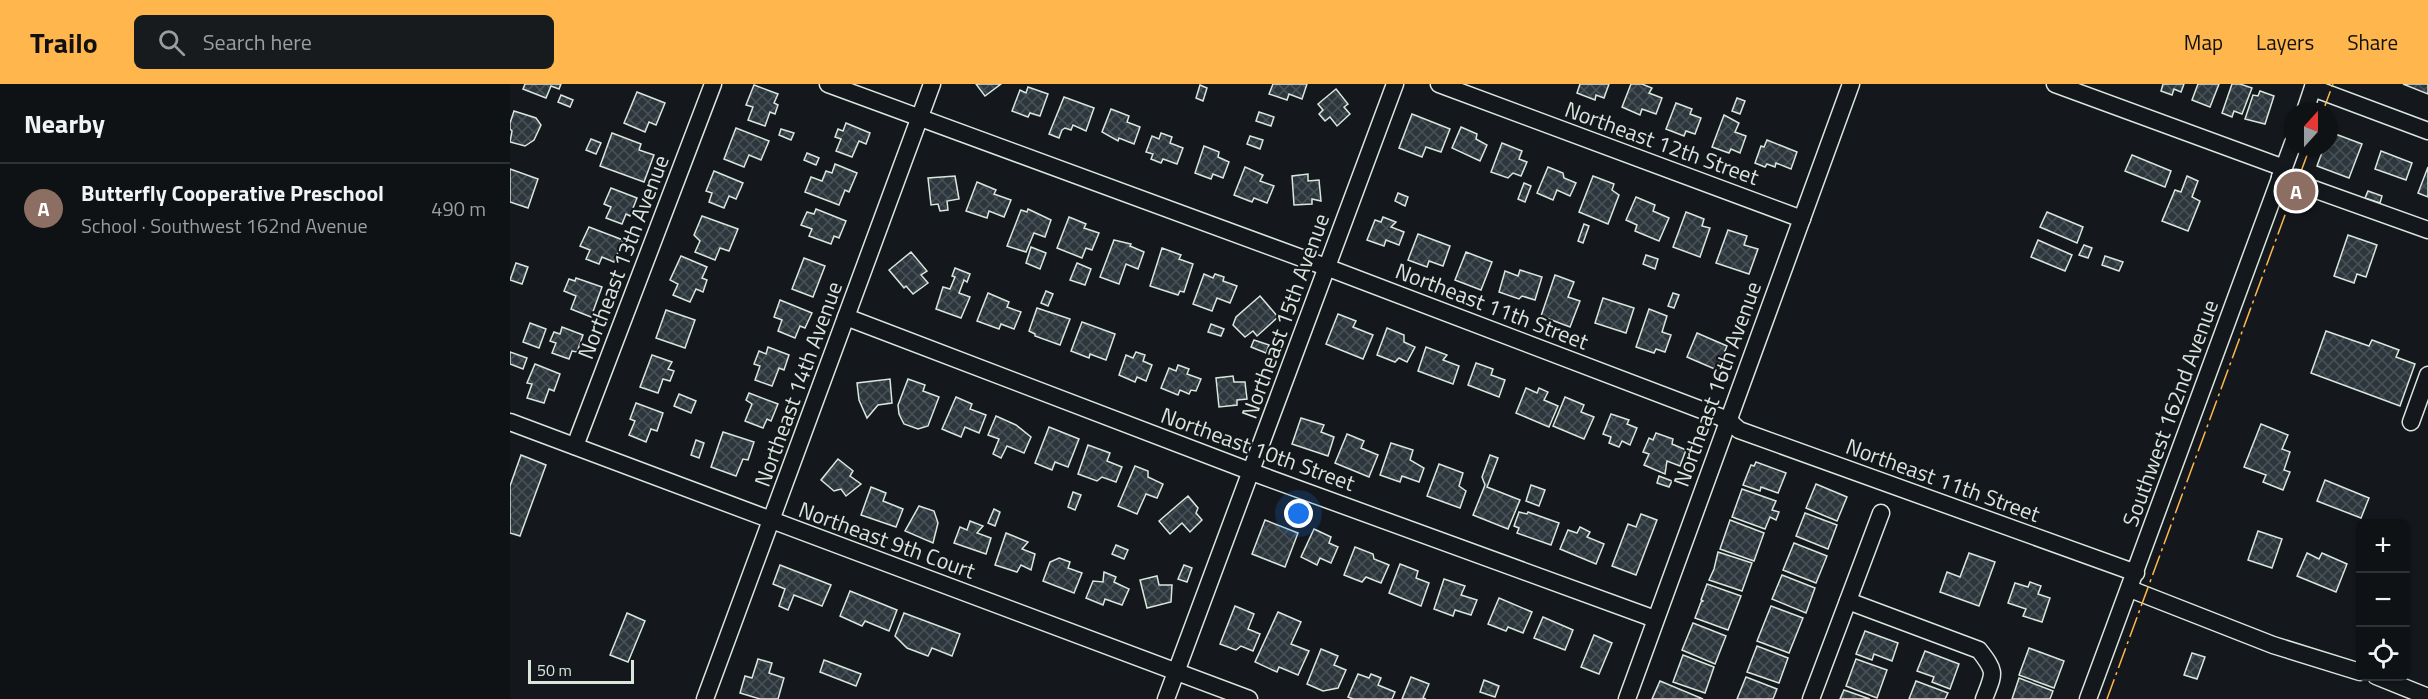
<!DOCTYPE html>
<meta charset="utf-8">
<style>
body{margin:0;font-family:"Titillium Web",sans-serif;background:#181b1e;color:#f1f3f6}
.controls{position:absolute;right:18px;bottom:18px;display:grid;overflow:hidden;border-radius:9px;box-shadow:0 2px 4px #0004}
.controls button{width:54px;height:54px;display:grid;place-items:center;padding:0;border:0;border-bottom:2px solid #2f3234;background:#0f1215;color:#f1f3f6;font:30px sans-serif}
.compass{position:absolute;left:1774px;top:18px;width:54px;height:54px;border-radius:50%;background:#0f1215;box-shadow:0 2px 4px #0004;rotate:21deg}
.scale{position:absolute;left:18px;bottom:15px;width:106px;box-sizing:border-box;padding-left:6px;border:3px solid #d8e6dc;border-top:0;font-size:16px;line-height:21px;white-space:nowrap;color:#d8e6dc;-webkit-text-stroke:4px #14181c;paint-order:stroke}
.you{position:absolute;left:789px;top:430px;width:21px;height:21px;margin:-15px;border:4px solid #fff;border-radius:50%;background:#1a73e8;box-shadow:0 0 0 9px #1a73e833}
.badge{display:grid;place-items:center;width:39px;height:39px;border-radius:50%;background:#ffb74d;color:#fff;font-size:20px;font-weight:700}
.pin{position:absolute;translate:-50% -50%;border:3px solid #fff;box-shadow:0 2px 6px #0006}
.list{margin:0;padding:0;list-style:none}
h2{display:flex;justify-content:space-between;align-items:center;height:78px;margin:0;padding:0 24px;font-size:26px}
h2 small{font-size:20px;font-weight:400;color:#9b9ea0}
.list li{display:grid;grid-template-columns:39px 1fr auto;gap:18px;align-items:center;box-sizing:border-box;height:90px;padding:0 24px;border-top:2px solid #2f3234}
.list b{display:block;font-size:22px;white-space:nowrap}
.list p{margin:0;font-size:20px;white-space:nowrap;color:#9b9ea0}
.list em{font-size:20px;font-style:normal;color:#9b9ea0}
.icon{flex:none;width:33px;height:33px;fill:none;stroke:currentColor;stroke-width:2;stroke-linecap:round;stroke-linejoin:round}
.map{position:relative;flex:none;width:1918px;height:615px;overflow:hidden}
header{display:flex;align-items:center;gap:36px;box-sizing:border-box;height:84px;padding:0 30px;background:#ffb74d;color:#111}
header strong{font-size:28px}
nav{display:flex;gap:33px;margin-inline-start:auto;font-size:21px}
.search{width:420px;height:54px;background:#181b1e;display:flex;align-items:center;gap:15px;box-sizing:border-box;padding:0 21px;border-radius:9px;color:#9b9ea0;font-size:22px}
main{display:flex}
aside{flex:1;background:#0f1215}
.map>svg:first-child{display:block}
</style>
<header>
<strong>Trailo</strong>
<div class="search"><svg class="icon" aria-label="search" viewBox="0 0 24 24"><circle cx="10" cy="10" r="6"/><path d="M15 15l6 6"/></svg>Search here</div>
<nav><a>Map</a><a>Layers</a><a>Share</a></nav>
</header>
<main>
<aside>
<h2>Nearby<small></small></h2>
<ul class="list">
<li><span class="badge" style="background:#8d6e63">A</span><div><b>Butterfly Cooperative Preschool</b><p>School · Southwest 162nd Avenue</p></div><em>490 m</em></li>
</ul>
</aside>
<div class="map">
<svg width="1918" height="615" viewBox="0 0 1918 615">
<defs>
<pattern id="building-cross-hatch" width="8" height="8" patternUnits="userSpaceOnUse" patternTransform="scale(1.5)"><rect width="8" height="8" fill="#2c363c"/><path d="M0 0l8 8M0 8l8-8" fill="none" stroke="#4a5358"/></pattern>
</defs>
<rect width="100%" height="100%" fill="#14181c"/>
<g fill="url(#building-cross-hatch)" stroke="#d8e6dc" stroke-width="1.5">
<polygon points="15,0 51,0 49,5 41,2 36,14 13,5"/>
<polygon points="466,0 491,0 475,12"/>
<polygon points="763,0 797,0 792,15 779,10 777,16 759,10"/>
<polygon points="1070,0 1099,0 1094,14 1086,11 1085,16 1067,9"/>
<polygon points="1121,0 1132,0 1142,4 1139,9 1152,14 1146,30 1132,25 1130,31 1112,23"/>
<polygon points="1653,0 1674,0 1671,8 1664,5 1662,11 1651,7"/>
<polygon points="1688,0 1709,0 1700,23 1682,16"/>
<polygon points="1722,0 1730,0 1742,4 1732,30 1724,27 1722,33 1712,29"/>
<polygon points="1893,0 1918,0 1918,10"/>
<polygon points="244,1 268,10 264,19 268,21 265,30 260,28 255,42 238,36 243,23 236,21"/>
<polygon points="690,1 697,4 693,17 686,14"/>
<polygon points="518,3 538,10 530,32 520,29 518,33 502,27 510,6 516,9"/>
<polygon points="826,5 838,20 834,23 840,30 827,42 820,33 815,37 809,30 813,26 808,20"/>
<polygon points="1750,7 1764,12 1755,40 1735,35 1743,11 1748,12"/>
<polygon points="127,8 155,19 146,41 139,38 135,48 114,39"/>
<polygon points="51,11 63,16 60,23 48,18"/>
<polygon points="554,13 584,24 576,47 563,41 561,46 555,44 552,46 549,54 539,50"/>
<polygon points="1227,14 1235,17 1230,30 1222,27"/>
<polygon points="1166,19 1182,25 1180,30 1191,34 1185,50 1176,47 1174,52 1156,45"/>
<polygon points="601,25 619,32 617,38 630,43 624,60 609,54 608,57 592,48"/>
<polygon points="4,27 26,34 31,41 24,56 15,62 0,58 2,47 0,45 0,39"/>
<polygon points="749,28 764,33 761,42 746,37"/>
<polygon points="902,30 940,45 931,68 916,63 912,73 889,64"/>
<polygon points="1214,31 1229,39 1225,48 1236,52 1230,69 1221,65 1219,69 1202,63"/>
<polygon points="336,39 360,49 356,60 349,57 342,73 326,67 331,55 325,53 328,45 333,47"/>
<polygon points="951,43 967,50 966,55 977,61 970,77 942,64"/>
<polygon points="226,44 259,57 251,76 239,71 234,83 214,75"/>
<polygon points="271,45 284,49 281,56 269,51"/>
<polygon points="1820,48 1852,60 1839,94 1807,82 1814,63 1819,63"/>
<polygon points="102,49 131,60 129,66 144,71 134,98 90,82"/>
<polygon points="651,49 662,53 660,59 673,64 667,80 653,75 651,79 641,75 643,70 636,68 642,52 649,55"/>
<polygon points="740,52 753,56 750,65 737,60"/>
<polygon points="81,55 91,59 86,70 76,66"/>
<polygon points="1257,56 1287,68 1281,85 1266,79 1265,83 1257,80 1255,83 1245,79 1251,62 1254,63"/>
<polygon points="992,59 1012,67 1009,75 1017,78 1011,92 1003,89 998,94 981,88"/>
<polygon points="694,62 709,68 708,73 719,78 713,94 703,90 701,95 685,89"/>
<polygon points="1871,67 1902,79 1896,96 1865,85"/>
<polygon points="297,69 309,74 306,81 294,76"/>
<polygon points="1622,71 1661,87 1655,103 1615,87"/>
<polygon points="325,80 347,89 339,108 335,106 329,121 295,108 301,93 312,97 316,87 322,89"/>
<polygon points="735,83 753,91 750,97 764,102 757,119 744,114 742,118 724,111"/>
<polygon points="1038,83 1053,89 1054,94 1066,99 1060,112 1047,106 1043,116 1027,109"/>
<polygon points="1918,83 1918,113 1908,109"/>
<polygon points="0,85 28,95 18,124 0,118"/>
<polygon points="204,87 233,99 226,115 219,112 214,124 199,118 202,109 196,107"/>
<polygon points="798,90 798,97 809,96 811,117 802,115 802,120 784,121 782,92"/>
<polygon points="445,92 449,115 437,117 438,126 430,127 428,120 421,121 418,94"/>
<polygon points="1083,92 1104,100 1102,106 1109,111 1098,140 1069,128"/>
<polygon points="1677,92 1688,97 1682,113 1690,117 1678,147 1652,137 1665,106 1671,108"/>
<polygon points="467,98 486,106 484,110 501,116 494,133 479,127 477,134 456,127"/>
<polygon points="1014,99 1021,102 1015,118 1008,115"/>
<polygon points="101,104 127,114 120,132 116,130 112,140 96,134 101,123 94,120"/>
<polygon points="1858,107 1872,112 1870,119 1855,114"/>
<polygon points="888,109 898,113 895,122 885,117"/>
<polygon points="1126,113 1145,121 1143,127 1159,134 1149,157 1125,147 1127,141 1116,136"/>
<polygon points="306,125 336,137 329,154 324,152 321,160 299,152 302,145 291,141 297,128 304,130"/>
<polygon points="518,125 541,136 535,153 524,149 516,168 497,162 511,126 517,128"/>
<polygon points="1176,128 1194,135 1192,142 1200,144 1190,173 1163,163"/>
<polygon points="1537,128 1573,143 1567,159 1530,143"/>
<polygon points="192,132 228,145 219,167 210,164 205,176 185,168 190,157 184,151"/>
<polygon points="559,133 576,140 574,144 589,149 582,166 576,164 572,174 547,164"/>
<polygon points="873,133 886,138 881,143 894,148 889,161 876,156 874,162 857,156 865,136 871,138"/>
<polygon points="1074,140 1079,142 1073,159 1068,157"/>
<polygon points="79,143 113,156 104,178 92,173 89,180 76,175 80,166 70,162"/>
<polygon points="1218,146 1237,152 1234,161 1248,165 1239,190 1206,179"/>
<polygon points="908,150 940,162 933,182 919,177 917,183 898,176"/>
<polygon points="1838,151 1867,161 1856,193 1847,190 1844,199 1824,192"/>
<polygon points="604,156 621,160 620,162 634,168 628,185 616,180 609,200 590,193"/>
<polygon points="1528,156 1562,171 1555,187 1521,173"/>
<polygon points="1574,161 1582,164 1578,174 1569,171"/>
<polygon points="521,163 536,169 530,185 516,179"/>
<polygon points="652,164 671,171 669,175 683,180 674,208 670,207 668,211 640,202"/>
<polygon points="401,168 417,187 411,191 418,199 403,210 396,202 394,204 379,186"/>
<polygon points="956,168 982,178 971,206 945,196"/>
<polygon points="1136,171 1148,175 1145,185 1133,180"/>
<polygon points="171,172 197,183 192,194 197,196 193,208 186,205 180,218 163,211 168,200 160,196"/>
<polygon points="1595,172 1613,178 1609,187 1592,181"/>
<polygon points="294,174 315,182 303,213 282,205"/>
<polygon points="6,179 18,183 12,200 0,196"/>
<polygon points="567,179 581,185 575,201 560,196"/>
<polygon points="445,184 460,190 457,198 454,196 449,209 460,213 451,234 426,225 433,203 440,205 445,193 442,192"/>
<polygon points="1010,186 1032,193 1025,216 1012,212 1009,215 989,208 995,187 1008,192"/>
<polygon points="694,190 703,194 705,190 714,193 713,197 727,202 720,219 707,214 702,227 683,220"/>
<polygon points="1045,191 1064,198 1058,213 1070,217 1060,243 1031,232"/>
<polygon points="66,194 92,203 81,233 61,225 66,212 54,207 59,195 65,197"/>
<polygon points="536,207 543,210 538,222 531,219"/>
<polygon points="478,209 499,218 497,223 511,228 504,245 491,240 489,245 467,237"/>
<polygon points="1163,209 1169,211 1164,224 1158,222"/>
<polygon points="750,212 768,233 747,252 743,247 735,253 723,241 726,233"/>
<polygon points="1093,214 1124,224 1116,249 1085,239"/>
<polygon points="270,216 302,229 295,244 290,242 285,254 268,247 272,236 264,233"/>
<polygon points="527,224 560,235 550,261 525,252 525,250 519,247"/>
<polygon points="1139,225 1157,232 1152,248 1161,251 1155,268 1146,265 1144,269 1126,263"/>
<polygon points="156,226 185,236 175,264 146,254"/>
<polygon points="828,230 846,237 843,243 863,251 853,275 816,260"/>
<polygon points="572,238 605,250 596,276 580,270 579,274 561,267"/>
<polygon points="20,239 36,245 29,264 13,258"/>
<polygon points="701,240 714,245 711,252 698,248"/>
<polygon points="52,243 73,251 67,268 62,267 59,275 42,269 46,259 40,257 44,248 50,250"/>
<polygon points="877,244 894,251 894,258 905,263 897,278 889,274 885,278 867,271"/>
<polygon points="1816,247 1859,262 1862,256 1889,266 1886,273 1905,280 1890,322 1801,289"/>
<polygon points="1187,249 1217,262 1207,286 1177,273"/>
<polygon points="744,256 759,261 756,269 741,263"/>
<polygon points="258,263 279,271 274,286 269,284 262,302 245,296 250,282 244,280 249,267 256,270"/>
<polygon points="916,263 937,271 933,276 949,282 943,300 908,287"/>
<polygon points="0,268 17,274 13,285 0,280"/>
<polygon points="626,268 635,271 633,277 642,281 636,297 627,293 625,298 609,291 616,271 623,274"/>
<polygon points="142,271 162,278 158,285 164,287 160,297 153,295 148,309 130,303"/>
<polygon points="966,279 983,285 981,291 995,296 989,313 958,301"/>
<polygon points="25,280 50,290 44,307 39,305 34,319 17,314 22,300 17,299"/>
<polygon points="668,281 679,285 677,290 691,295 686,307 681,306 679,310 670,306 668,311 651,304 659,284 666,287"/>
<polygon points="723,292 724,298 735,298 737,315 727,316 727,321 709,323 706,294"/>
<polygon points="380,295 382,319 368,321 357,334 349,316 347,299"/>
<polygon points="398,295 415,301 413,307 429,313 418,342 408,345 394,340 389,330 388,321"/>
<polygon points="1016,304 1027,309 1029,304 1038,308 1034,316 1048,322 1039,343 1006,329"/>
<polygon points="239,309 268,320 261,337 257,335 253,344 235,337 242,320 236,316"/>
<polygon points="169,310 186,317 181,329 164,322"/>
<polygon points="446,313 462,320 460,325 476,331 469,349 455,343 451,353 432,345"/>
<polygon points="1055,313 1074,321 1071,328 1084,333 1074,355 1043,342"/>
<polygon points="126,319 153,329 147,347 141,345 136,358 119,351 125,337 120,335"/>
<polygon points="1101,330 1119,336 1117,340 1127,344 1120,361 1112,357 1109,363 1099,359 1101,353 1093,350"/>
<polygon points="486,332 506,341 521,353 514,369 497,362 491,374 483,370 489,355 478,351"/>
<polygon points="791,334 814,341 811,348 824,353 818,372 782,360"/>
<polygon points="1751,340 1778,351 1772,365 1780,368 1774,386 1780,388 1773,406 1753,398 1756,391 1734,383"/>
<polygon points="539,343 569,355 558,383 545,378 542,386 525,379"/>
<polygon points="213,348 244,358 238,376 233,375 226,392 201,383"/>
<polygon points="1146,349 1163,355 1162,360 1176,366 1170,382 1157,377 1155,390 1134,381 1139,370 1133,368 1139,354 1143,356"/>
<polygon points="837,350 854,357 851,364 868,371 859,393 825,379"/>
<polygon points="186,356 194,359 189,374 181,371"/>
<polygon points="881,359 903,366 900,376 914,384 909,398 892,392 890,398 870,391"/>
<polygon points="578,361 600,369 597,377 612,383 606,398 592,393 587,397 568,390"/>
<polygon points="11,371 36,381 10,452 0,449 0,402"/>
<polygon points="980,371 988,374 977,403 1010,416 998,445 963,431 975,401 972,393"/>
<polygon points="328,375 343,387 340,392 351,400 336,412 331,405 324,407 311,396"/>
<polygon points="1246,378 1276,389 1268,409 1251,403 1250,407 1233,401 1241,381 1244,382"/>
<polygon points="929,380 953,389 949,402 956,407 950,424 917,412"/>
<polygon points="625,382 638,387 638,393 653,400 647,414 636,410 627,430 608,422"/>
<polygon points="1149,392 1162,397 1159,403 1147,399"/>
<polygon points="1815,396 1859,414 1851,434 1807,417"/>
<polygon points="1306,400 1337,413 1327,437 1296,424"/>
<polygon points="1021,401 1035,406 1029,422 1016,417"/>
<polygon points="361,403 376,409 373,417 393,425 386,443 351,431"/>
<polygon points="1232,405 1266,417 1262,426 1269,428 1266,436 1260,433 1255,445 1222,433"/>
<polygon points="563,408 571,411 565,426 558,423"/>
<polygon points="678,412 688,424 686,429 692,436 680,448 672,439 660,450 649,437"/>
<polygon points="409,422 424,427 428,439 423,459 395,447"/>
<polygon points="484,425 490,428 485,442 478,439"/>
<polygon points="1009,428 1017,430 1018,428 1049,439 1041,461 1007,449 1009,444 1004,442"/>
<polygon points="1295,429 1327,441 1318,465 1286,452"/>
<polygon points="1131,430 1147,436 1126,491 1102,482 1118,440 1126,443"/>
<polygon points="755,436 788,449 775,483 742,470"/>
<polygon points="1220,436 1254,449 1244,477 1210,465"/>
<polygon points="460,437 473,442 467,449 481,454 476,470 444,459 450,443 457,446"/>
<polygon points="1070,443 1080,448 1077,453 1094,460 1086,480 1050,465 1058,446 1067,449"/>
<polygon points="804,445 821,453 819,459 828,463 821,479 810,474 807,481 791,473"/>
<polygon points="1748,447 1772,455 1762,484 1738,476"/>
<polygon points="496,449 518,458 512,465 525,470 521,486 511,481 507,488 485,481"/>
<polygon points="1284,459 1317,472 1306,499 1273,486"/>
<polygon points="606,461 618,466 614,475 602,470"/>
<polygon points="845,463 863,470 864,475 879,481 871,499 856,493 852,498 834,491"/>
<polygon points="1208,468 1242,479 1232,507 1199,496 1204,485"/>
<polygon points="1459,469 1485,478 1469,522 1430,508 1437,488 1450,493"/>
<polygon points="1797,469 1809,475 1812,469 1837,480 1826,508 1787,492"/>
<polygon points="549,474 560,478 558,484 572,489 564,509 533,497 540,478"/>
<polygon points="890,480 908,487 906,494 919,499 911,522 879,509"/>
<polygon points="270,481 321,501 312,522 284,511 278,526 269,522 275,505 263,500"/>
<polygon points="674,481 682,484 677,498 668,495"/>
<polygon points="594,488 606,493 604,498 619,505 612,521 595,515 593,521 576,514 583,497 593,498"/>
<polygon points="1272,491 1305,504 1296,529 1262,515"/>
<polygon points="647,492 649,501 662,501 661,518 637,524 630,496"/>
<polygon points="934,495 955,502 951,511 967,516 961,531 945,526 943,532 924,525"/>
<polygon points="1520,498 1531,502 1528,510 1540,514 1532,538 1513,532 1516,525 1498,519 1505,499 1518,503"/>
<polygon points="1197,500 1231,512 1218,546 1185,534 1191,518 1193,517 1191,516"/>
<polygon points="340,507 387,526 379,547 355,537 352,542 330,532"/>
<polygon points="989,514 1022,528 1013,549 998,543 996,547 978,540"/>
<polygon points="725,522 744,530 738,545 750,550 743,567 731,562 726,566 710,560"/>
<polygon points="1261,522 1293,534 1279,569 1247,557"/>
<polygon points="768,528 791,538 781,560 799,567 788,591 769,583 767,588 745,578"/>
<polygon points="117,529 135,537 118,578 100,571"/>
<polygon points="394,529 450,550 442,572 422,564 418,572 397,564 385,552"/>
<polygon points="1033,533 1063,546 1055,566 1024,554"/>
<polygon points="1183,539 1216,552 1205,580 1172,566"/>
<polygon points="1355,547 1388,559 1382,577 1364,570 1362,576 1346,570"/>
<polygon points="1084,551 1102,559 1089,590 1071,583"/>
<polygon points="1247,562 1278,574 1269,599 1237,588"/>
<polygon points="1519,564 1554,577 1544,604 1509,591"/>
<polygon points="811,565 828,572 824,581 836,586 828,604 813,607 797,600"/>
<polygon points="1415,567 1449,580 1440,605 1422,598 1424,593 1407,587"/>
<polygon points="1682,569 1695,573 1687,595 1674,591"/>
<polygon points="1173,571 1204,583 1195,609 1163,598"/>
<polygon points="248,575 262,579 259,589 274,594 268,615 250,615 230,609 235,592 242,594"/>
<polygon points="1346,575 1377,586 1367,614 1336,602"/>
<polygon points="314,576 351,590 346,602 310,588"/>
<polygon points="848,590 859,594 861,590 871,594 868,601 885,608 882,615 843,615 838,613"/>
<polygon points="901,593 919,600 913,614 916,615 892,615"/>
<polygon points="1236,593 1267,605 1263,615 1227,615"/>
<polygon points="1509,594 1543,607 1540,615 1502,615"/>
<polygon points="974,596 989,602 985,613 970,608"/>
<polygon points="1150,597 1193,615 1142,615"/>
<polygon points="1406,597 1438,609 1435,615 1399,615"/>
<polygon points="1334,606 1360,615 1330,615"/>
</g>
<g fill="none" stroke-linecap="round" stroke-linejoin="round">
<g stroke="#d8e6dc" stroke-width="19">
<g id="minor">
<polyline points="318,0 816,183 1218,336 1229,346 1626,489"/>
<polyline points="929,0 1292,135"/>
<polyline points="1545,0 1774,84"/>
<polyline points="1803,4 1918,47"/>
<polyline points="1795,27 1804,0"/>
<polyline points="1770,93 1918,146"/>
<polyline points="336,233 750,391 1145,535"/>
<polyline points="0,338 739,615"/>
<polyline points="1901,338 1918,291"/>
<polyline points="65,362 203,0"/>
<polyline points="1620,505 1763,561 1850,588"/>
<path d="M1338,517L1469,566C1487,589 1484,589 1474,615"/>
<polyline points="1866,592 1918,613"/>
<polyline points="195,615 422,0"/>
<polyline points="656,615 885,0"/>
<polyline points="1117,615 1341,0"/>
<polyline points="1301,615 1371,429"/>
<polyline points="1578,615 1783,59"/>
</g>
</g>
<use href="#minor" stroke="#14181c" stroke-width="16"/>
<g stroke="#ffb74d" stroke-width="1.5" stroke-dasharray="21 4.5 3 4.5" stroke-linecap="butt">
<polyline points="1813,27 1823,0"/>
<polyline points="1597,615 1800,63"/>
</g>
</g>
<g text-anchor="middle" stroke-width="4.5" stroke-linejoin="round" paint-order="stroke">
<g font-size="22" fill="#d8e6dc" stroke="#14181c">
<text transform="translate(1152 59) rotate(20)" y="8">Northeast 12th Street</text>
<text transform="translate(113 173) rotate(-69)" y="8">Northeast 13th Avenue</text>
<text transform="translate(982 222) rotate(21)" y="8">Northeast 11th Street</text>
<text transform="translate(775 232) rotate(-70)" y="8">Northeast 15th Avenue</text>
<text transform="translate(288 300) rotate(-70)" y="8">Northeast 14th Avenue</text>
<text transform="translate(1207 300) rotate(-70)" y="8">Northeast 16th Avenue</text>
<text transform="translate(1660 329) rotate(-70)" y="8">Southwest 162nd Avenue</text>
<text transform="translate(748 365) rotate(20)" y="8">Northeast 10th Street</text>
<text transform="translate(1433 396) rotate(20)" y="8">Northeast 11th Street</text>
<text transform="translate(377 456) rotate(20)" y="8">Northeast 9th Court</text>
</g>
</g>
</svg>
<div class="controls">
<button>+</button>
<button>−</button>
<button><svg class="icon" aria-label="locate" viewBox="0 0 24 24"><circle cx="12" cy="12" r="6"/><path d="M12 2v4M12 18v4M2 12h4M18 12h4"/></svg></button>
</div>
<svg class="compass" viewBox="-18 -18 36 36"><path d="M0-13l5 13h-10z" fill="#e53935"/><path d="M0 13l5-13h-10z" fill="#9b9ea0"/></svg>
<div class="scale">50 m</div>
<div class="you"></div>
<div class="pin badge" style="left:1786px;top:107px;background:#8d6e63">A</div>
</div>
</main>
